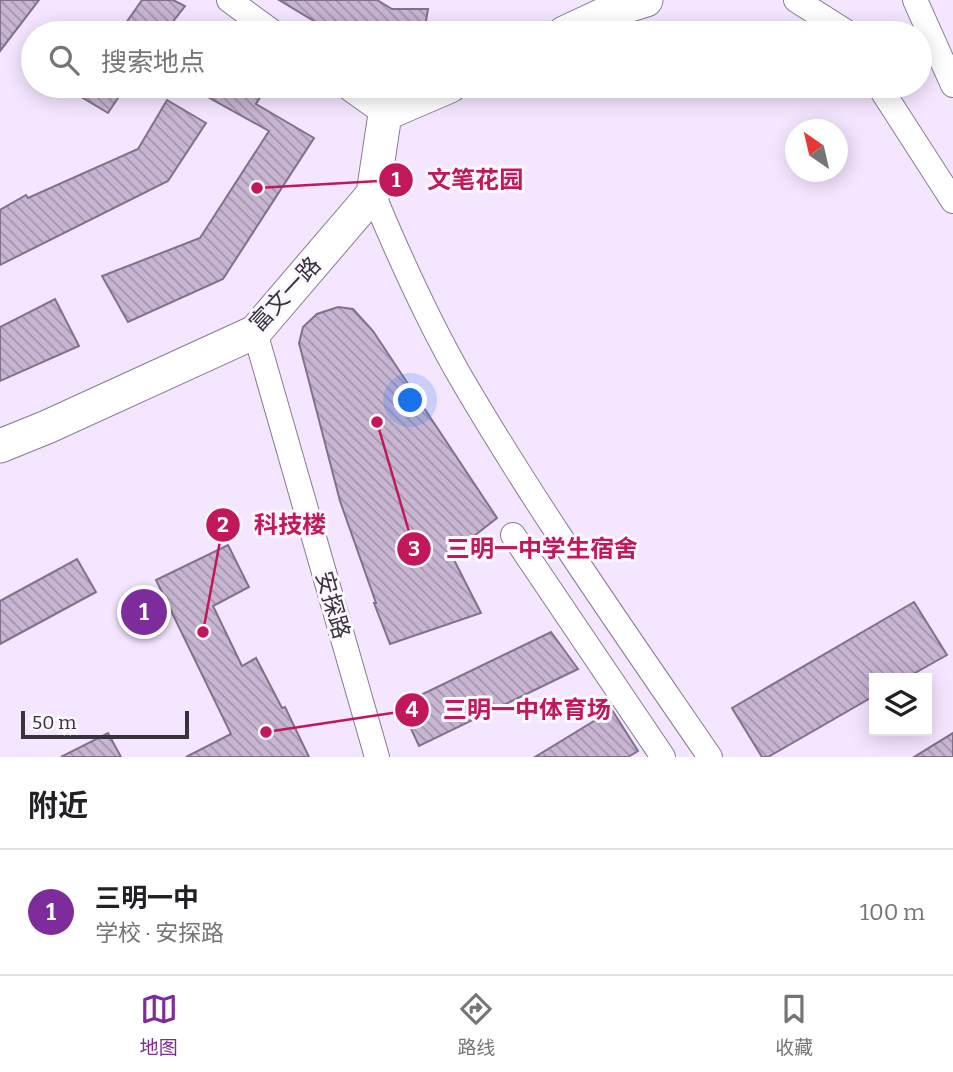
<!DOCTYPE html>
<html lang="zh">
<meta charset="utf-8">
<style>
body{margin:0;font-family:Bitter,"Noto Sans SC",serif;background:#f6f6f6;color:#202124}
.controls{position:absolute;right:21px;bottom:21px;display:grid;overflow:hidden;border-radius:0px;box-shadow:0 4px 18px #0003}
.controls button{width:63px;height:63px;display:grid;place-items:center;padding:0;border:0;border-bottom:2px solid #e0e0e0;background:#fff;color:#202124;font:35px sans-serif}
.compass{position:absolute;left:785px;top:119px;width:63px;height:63px;border-radius:50%;background:#fff;box-shadow:0 4px 18px #0003;rotate:326deg}
.scale{position:absolute;left:21px;bottom:18px;width:168px;box-sizing:border-box;padding-left:7px;border:4px solid #39323e;border-top:0;font-size:19px;line-height:24px;white-space:nowrap;color:#39323e;-webkit-text-stroke:5px #fcf8fe;paint-order:stroke}
.you{position:absolute;left:411px;top:401px;width:24px;height:24px;margin:-18px;border:5px solid #fff;border-radius:50%;background:#1a73e8;box-shadow:0 0 0 10px #1a73e833}
.badge{display:grid;place-items:center;width:46px;height:46px;border-radius:50%;background:#7e2b9b;color:#fff;font-size:23px;font-weight:700}
.pin{position:absolute;translate:-50% -50%;border:4px solid #fff;box-shadow:0 2px 7px #0006}
.list{margin:0;padding:0;list-style:none}
h2{display:flex;justify-content:space-between;align-items:center;height:91px;margin:0;padding:0 28px;font-size:30px}
h2 small{font-size:23px;font-weight:400;color:#757577}
.list li{display:grid;grid-template-columns:46px 1fr auto;gap:21px;align-items:center;box-sizing:border-box;height:126px;padding:0 28px;border-top:2px solid #e0e0e0}
.list b{display:block;font-size:26px;white-space:nowrap}
.list p{margin:0;font-size:23px;white-space:nowrap;color:#757577}
.list em{font-size:23px;font-style:normal;color:#757577}
.icon{flex:none;width:38px;height:38px;fill:none;stroke:currentColor;stroke-width:2;stroke-linecap:round;stroke-linejoin:round}
.map{position:relative;flex:none;width:953px;height:757px;overflow:hidden}
.search{position:absolute;background:#fff;box-shadow:0 4px 18px #0003;left:21px;right:21px;top:21px;height:77px;display:flex;align-items:center;gap:18px;box-sizing:border-box;padding:0 24px;border-radius:38px;color:#757577;font-size:26px}
.sheet{height:217px;background:#fff}
nav{display:flex;justify-content:space-around;align-items:center;box-sizing:border-box;height:98px;border-top:2px solid #e0e0e0;background:#fff;font-size:19px;color:#757577}
nav a{display:grid;justify-items:center;gap:4px}
nav .on{color:#7e2b9b}
.map>svg:first-child{display:block}
</style>
<div class="map">
<svg width="953" height="757" viewBox="0 0 953 757">
<defs>
<pattern id="building-back-hatch" width="6" height="6" patternUnits="userSpaceOnUse" patternTransform="scale(1.75)"><rect width="6" height="6" fill="#c7b5d2"/><path d="M-1 5l2 2M0 0l6 6M5-1l2 2" fill="none" stroke="#a394ac"/></pattern>
</defs>
<rect width="100%" height="100%" fill="#f5e6ff"/>
<g fill="url(#building-back-hatch)" stroke="#82718c" stroke-width="2">
<polygon points="0,0 39,0 0,51"/>
<polygon points="142,0 173,0 185,6 164,33 119,33"/>
<polygon points="279,0 377,0 392,9 428,9 424,33 334,33"/>
<polygon points="63,86 126,86 108,113"/>
<polygon points="188,86 267,86 256,104 314,138 223,279 128,322 102,276 200,238 269,131"/>
<polygon points="167,100 206,123 168,181 0,265 0,210 26,195 28,198 138,149"/>
<polygon points="55,299 79,346 0,381 0,327"/>
<polygon points="338,307 353,309 373,331 497,518 451,554 481,613 390,644 374,603 376,603 340,501 299,343 303,327 317,314"/>
<polygon points="228,545 249,587 213,606 242,666 256,658 282,708 285,707 309,757 186,757 231,734 156,580"/>
<polygon points="77,559 96,592 0,644 0,601"/>
<polygon points="914,602 947,655 906,678 874,678 874,696 768,757 762,757 732,708"/>
<polygon points="551,632 578,669 419,746 400,705"/>
<polygon points="612,710 638,751 628,757 535,757"/>
<polygon points="108,733 121,757 61,757"/>
<polygon points="953,733 953,757 914,757"/>
</g>
<g fill="none" stroke-linecap="round" stroke-linejoin="round">
<g stroke="#8a7995" stroke-width="26">
<g id="street">
<polyline points="229,0 274,33"/>
<polyline points="796,0 848,33"/>
<polyline points="915,0 953,85"/>
<polyline points="346,86 385,114"/>
<polyline points="879,86 953,201"/>
<path d="M373,194C398,254 425,314 457,371C534,504 623,630 710,757"/>
<polyline points="255,332 377,757"/>
<polyline points="513,535 663,757"/>
</g>
</g>
<g stroke="#8a7995" stroke-width="35">
<g id="secondary">
<polyline points="564,33 611,11 646,0"/>
<polyline points="0,446 47,427 255,332 373,194 385,114 450,86"/>
</g>
</g>
<use href="#street" stroke="#fff" stroke-width="24"/>
<use href="#secondary" stroke="#fff" stroke-width="33"/>
</g>
<g text-anchor="middle" stroke-width="6" stroke-linejoin="round" paint-order="stroke">
<g font-size="23" fill="#39323e" stroke="#fcf8fe">
<text transform="translate(285 294) rotate(-47)" y="8">富文一路</text>
<text transform="translate(333 605) rotate(74)" y="8">安探路</text>
</g>
</g>
<path fill="none" stroke="#c2185b" stroke-width="2.5" d="M257 188L396 180M203 632L223 525M377 422L414 549M266 732L412 710"/>
<g fill="#c2185b" stroke="#fcf8fe" stroke-width="2.5">
<circle cx="257" cy="188" r="7"/>
<circle cx="203" cy="632" r="7"/>
<circle cx="377" cy="422" r="7"/>
<circle cx="266" cy="732" r="7"/>
<circle cx="396" cy="180" r="18"/>
<circle cx="223" cy="525" r="18"/>
<circle cx="414" cy="549" r="18"/>
<circle cx="412" cy="710" r="18"/>
</g>
<g font-size="21" text-anchor="middle" font-weight="bold" fill="#fff">
<text x="396" y="187">1</text>
<text x="223" y="532">2</text>
<text x="414" y="556">3</text>
<text x="412" y="717">4</text>
</g>
<g font-size="24" text-anchor="middle" font-weight="bold" fill="#c2185b" stroke="#fcf8fe" stroke-width="6" stroke-linejoin="round" paint-order="stroke">
<text x="475" y="188">文笔花园</text>
<text x="290" y="533">科技楼</text>
<text x="542" y="557">三明一中学生宿舍</text>
<text x="527" y="718">三明一中体育场</text>
</g>
</svg>
<div class="controls">
<button><svg class="icon" aria-label="layers" viewBox="0 0 24 24"><path d="M12 4l9 5-9 5-9-5zM3 14l9 5 9-5"/></svg></button>
</div>
<svg class="compass" viewBox="-18 -18 36 36"><path d="M0-13l5 13h-10z" fill="#e53935"/><path d="M0 13l5-13h-10z" fill="#757577"/></svg>
<div class="scale">50 m</div>
<div class="you"></div>
<div class="pin badge" style="left:144px;top:612px">1</div>
<div class="search"><svg class="icon" aria-label="search" viewBox="0 0 24 24"><circle cx="10" cy="10" r="6"/><path d="M15 15l6 6"/></svg>搜索地点</div>
</div>
<section class="sheet">
<h2>附近<small></small></h2>
<ul class="list">
<li><span class="badge">1</span><div><b>三明一中</b><p>学校 · 安探路</p></div><em>100 m</em></li>
</ul>
</section>
<nav>
<a class="on"><svg class="icon" aria-label="map" viewBox="0 0 24 24"><path d="M3 6l6-2 6 2 6-2v14l-6 2-6-2-6 2zM9 4v14M15 6v14"/></svg>地图</a>
<a><svg class="icon" aria-label="directions" viewBox="0 0 24 24"><path d="M12 3l9 9-9 9-9-9zM9 14v-3h6M13 9l2 2-2 2"/></svg>路线</a>
<a><svg class="icon" aria-label="saved" viewBox="0 0 24 24"><path d="M7 4h10v16l-5-4-5 4z"/></svg>收藏</a>
</nav>
